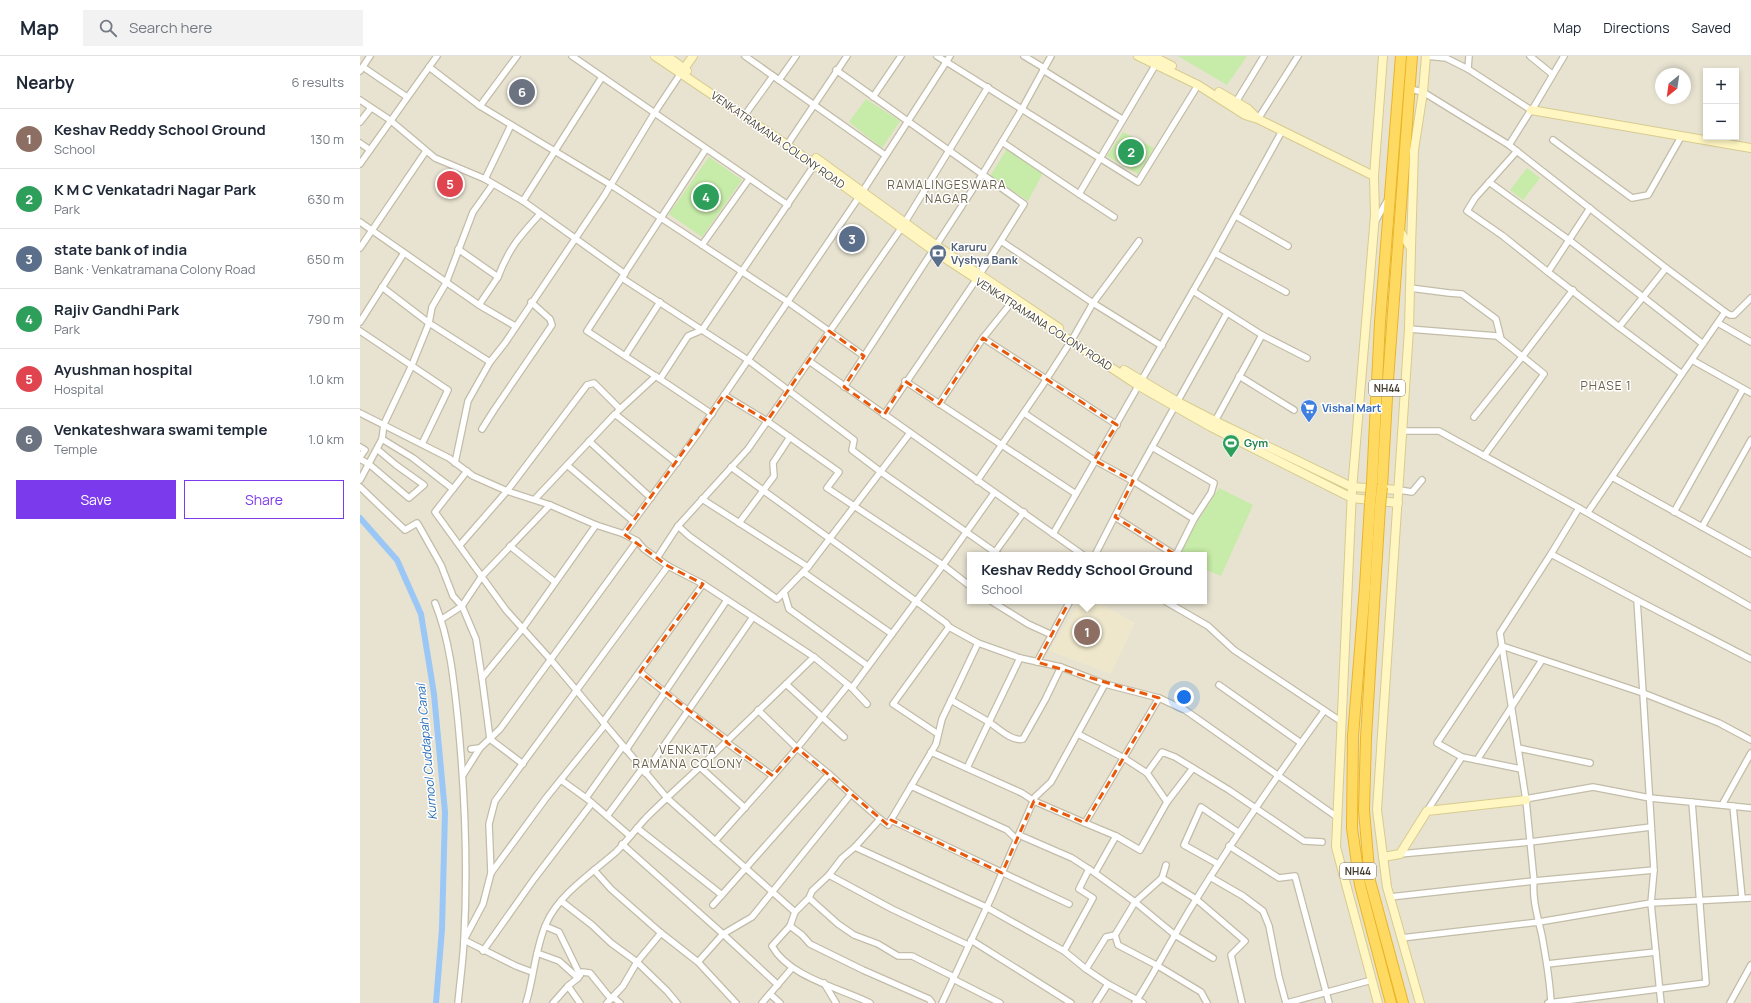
<!DOCTYPE html>
<meta charset="utf-8">
<style>
body{margin:0;font-family:Manrope,sans-serif;background:#f2f2f3;color:#1f2937}
.controls{position:absolute;right:12px;top:12px;display:grid;overflow:hidden;border-radius:0px;box-shadow:0 2px 6px #0003}
.controls button{width:36px;height:36px;display:grid;place-items:center;padding:0;border:0;border-bottom:1px solid #e0e1e3;background:#fff;color:#1f2937;font:20px sans-serif}
.compass{position:absolute;left:1295px;top:12px;width:36px;height:36px;border-radius:50%;background:#fff;box-shadow:0 2px 6px #0003;rotate:209deg}
.you{position:absolute;left:824px;top:641px;width:14px;height:14px;margin:-10px;border:3px solid #fff;border-radius:50%;background:#1a73e8;box-shadow:0 0 0 6px #1a73e833}
.badge{display:grid;place-items:center;width:26px;height:26px;border-radius:50%;background:#7c3aed;color:#fff;font-size:13px;font-weight:700}
.pin{position:absolute;translate:-50% -50%;border:2px solid #fff;box-shadow:0 1px 4px #0006}
.popup{position:absolute;left:607px;top:496px;width:240px;height:52px;box-sizing:border-box;display:grid;place-content:center;border-radius:0px;background:#fff;filter:drop-shadow(0 1px 3px #0005);font-size:13px;white-space:nowrap;color:#747a83}
.popup b{font-size:15px;color:#1f2937}
.popup::after{content:'';position:absolute;left:50%;top:100%;margin-left:-8px;border:8px solid transparent;border-top-color:#fff}
.list{margin:0;padding:0;list-style:none}
h2{display:flex;justify-content:space-between;align-items:center;height:52px;margin:0;padding:0 16px;font-size:17px}
h2 small{font-size:13px;font-weight:400;color:#747a83}
.list li{display:grid;grid-template-columns:26px 1fr auto;gap:12px;align-items:center;box-sizing:border-box;height:60px;padding:0 16px;border-top:1px solid #e0e1e3}
.list b{display:block;font-size:15px;white-space:nowrap}
.list p{margin:0;font-size:13px;white-space:nowrap;color:#747a83}
.list em{font-size:13px;font-style:normal;color:#747a83}
.actions{display:flex;gap:8px;padding:12px 16px}
.actions a{flex:1;padding:9px 0;border:1px solid #7c3aed;border-radius:0px;text-align:center;font-size:14px;color:#7c3aed}
.actions .main{background:#7c3aed;color:#fff}
.icon{flex:none;width:22px;height:22px;fill:none;stroke:currentColor;stroke-width:2;stroke-linecap:round;stroke-linejoin:round}
.map{position:relative;flex:none;width:1391px;height:947px;overflow:hidden}
header{display:flex;align-items:center;gap:24px;box-sizing:border-box;height:56px;padding:0 20px;background:#fff;border-bottom:1px solid #e0e1e3}
header strong{font-size:19px}
nav{display:flex;gap:22px;margin-inline-start:auto;font-size:14px}
.search{width:280px;height:36px;background:#f2f2f3;display:flex;align-items:center;gap:10px;box-sizing:border-box;padding:0 14px;border-radius:0px;color:#747a83;font-size:15px}
main{display:flex}
aside{flex:1;background:#fff}
.map>svg:first-child{display:block}
</style>
<header>
<strong>Map</strong>
<div class="search"><svg class="icon" aria-label="search" viewBox="0 0 24 24"><circle cx="10" cy="10" r="6"/><path d="M15 15l6 6"/></svg>Search here</div>
<nav><a>Map</a><a>Directions</a><a>Saved</a></nav>
</header>
<main>
<aside>
<h2>Nearby<small>6 results</small></h2>
<ul class="list">
<li><span class="badge" style="background:#8d6e63">1</span><div><b>Keshav Reddy School Ground</b><p>School</p></div><em>130 m</em></li>
<li><span class="badge" style="background:#2e9e5b">2</span><div><b>K M C Venkatadri Nagar Park</b><p>Park</p></div><em>630 m</em></li>
<li><span class="badge" style="background:#5c6f8a">3</span><div><b>state bank of india</b><p>Bank · Venkatramana Colony Road</p></div><em>650 m</em></li>
<li><span class="badge" style="background:#2e9e5b">4</span><div><b>Rajiv Gandhi Park</b><p>Park</p></div><em>790 m</em></li>
<li><span class="badge" style="background:#e0444e">5</span><div><b>Ayushman hospital</b><p>Hospital</p></div><em>1.0 km</em></li>
<li><span class="badge" style="background:#6b7280">6</span><div><b>Venkateshwara swami temple</b><p>Temple</p></div><em>1.0 km</em></li>
</ul>
<div class="actions"><a class="main">Save</a><a>Share</a></div>
</aside>
<div class="map">
<svg width="1391" height="947" viewBox="0 0 1391 947">
<rect width="100%" height="100%" fill="#f3f0e3"/>
<path fill="#e8e3d1" fill-rule="evenodd" d="M0,0H1391V947H0ZM1346,15H1376V81H1346ZM1301,18H1325V42H1301ZM610,499H844V545H610Z"/>
<polygon fill="#eee7cc" points="720,545 736,545 775,567 751,618 689,595"/>
<g fill="#c7eba8">
<polygon points="818,0 887,0 867,29"/>
<polygon points="506,43 540,65 522,92 489,66"/>
<polygon points="763,76 794,92 778,118 747,100"/>
<polygon points="647,93 683,117 668,145 630,120"/>
<polygon points="349,101 382,124 342,181 309,158"/>
<polygon points="1167,112 1180,122 1163,144 1150,134"/>
<polygon points="859,432 893,449 861,520 844,513 844,499 816,499"/>
</g>
<g fill="none" stroke-linecap="round" stroke-linejoin="round">
<polyline stroke="#9ac7f6" stroke-width="6" points="0,462 37,504 61,558 74,638 85,756 82,873 76,947"/>
<g stroke="#c2bca8" stroke-width="8">
<g id="street">
<polyline points="212,0 428,149"/>
<polyline points="385,0 525,99"/>
<polyline points="577,0 778,126 838,29"/>
<polyline points="664,0 684,12"/>
<polyline points="1066,0 1086,2 1108,13"/>
<polyline points="1170,0 1192,18"/>
<polyline points="3,11 47,41"/>
<polyline points="69,11 120,50 251,129 342,189"/>
<polyline points="476,14 664,148 620,218 524,359"/>
<polyline points="683,14 762,63"/>
<polyline points="0,15 10,0"/>
<polyline points="242,21 163,145 265,218"/>
<polyline points="419,24 436,0"/>
<polyline points="1050,33 1063,36 1149,89 1171,54 1108,13 1109,0"/>
<polyline points="513,41 541,0"/>
<polyline points="0,44 30,64 75,102 125,123 163,145"/>
<polyline points="876,46 904,0"/>
<polyline points="120,50 157,0"/>
<polyline points="1172,54 1204,0"/>
<polyline points="387,56 413,20"/>
<polyline points="898,63 938,0"/>
<polyline points="0,66 11,52"/>
<polyline points="1193,84 1272,142 1288,139 1321,81"/>
<polyline points="642,86 719,138 796,8"/>
<polyline points="0,87 10,94"/>
<polyline points="427,89 487,0"/>
<polyline points="1149,89 1306,212"/>
<polyline points="1157,95 1115,142 1107,155 1143,180 1188,216"/>
<polyline points="0,108 77,0"/>
<polyline points="125,123 151,69"/>
<polyline points="389,123 342,189 428,246 504,300"/>
<polyline points="1129,126 1209,184 1283,241 1259,271 1188,216 1230,152"/>
<polyline points="719,138 754,161"/>
<polyline points="876,160 928,190"/>
<polyline points="0,166 119,249 155,270"/>
<polyline points="1015,166 1027,145"/>
<polyline points="641,185 733,247 802,290"/>
<polyline points="0,192 66,95"/>
<polyline points="98,193 138,221 119,249"/>
<polyline points="855,197 926,236"/>
<path d="M138,221C149,192 160,180 180,158"/>
<polyline points="262,222 388,304 494,384 492,394 521,416 639,499"/>
<polyline points="22,231 69,267 130,306"/>
<polyline points="1050,232 1089,237 1102,238 1136,263 1141,283"/>
<polyline points="833,235 902,279 947,302"/>
<polyline points="1365,256 1370,259 1374,259 1391,242"/>
<polyline points="0,266 44,197"/>
<polyline points="1358,267 1391,286"/>
<polyline points="1259,271 1322,318"/>
<polyline points="1049,273 1137,280 1184,318 1124,400"/>
<polyline points="0,275 88,334 62,388"/>
<polyline points="623,282 757,369"/>
<polyline points="265,300 300,246"/>
<polyline points="1332,304 1391,337"/>
<polyline points="449,305 723,499"/>
<polyline points="879,320 934,354"/>
<polyline points="300,323 227,275 346,93"/>
<polyline points="545,325 716,438"/>
<polyline points="484,331 622,119 662,53 691,0"/>
<polyline points="364,339 407,365 479,416 467,432 583,509 610,530"/>
<polyline points="579,348 623,282 651,247"/>
<polyline points="258,355 296,320"/>
<polyline points="0,357 89,402 113,420 147,435 190,449 236,469 264,478 277,485 284,493 308,510 343,528 454,601 492,632 507,648"/>
<polyline points="664,357 734,404 773,425 834,463"/>
<polyline points="352,358 300,323 328,280 342,274 455,108"/>
<polyline points="1114,361 1162,301 1213,234"/>
<polyline points="854,367 902,279"/>
<polyline points="122,373 134,354 192,269 190,263 171,246"/>
<polyline points="1043,375 1079,375 1219,452 1191,498 1277,544 1283,637 1359,667 1391,684"/>
<polyline points="22,383 53,402 93,433"/>
<polyline points="229,385 291,442"/>
<polyline points="0,391 5,394 0,401"/>
<polyline points="792,391 854,427 851,437 834,463 816,499"/>
<polyline points="0,403 9,408 49,442 64,429 36,409 17,393"/>
<polyline points="95,407 108,345 130,306 145,287 244,140 295,56 321,17"/>
<polyline points="207,409 273,465"/>
<polyline points="371,411 586,567 589,571 618,587 660,602 701,611 745,628"/>
<polyline points="107,415 75,456 146,554 191,604 307,742 435,856 449,842 452,835 469,819 482,802 495,791 520,763 491,738 392,861 363,878 262,788"/>
<polyline points="1252,421 1391,498"/>
<polyline points="0,424 22,383 24,368 52,309 69,267 72,251 86,227 113,156 133,128"/>
<polyline points="617,425 682,330 713,282 733,247 779,185"/>
<polyline points="0,431 45,474 57,467 59,470 81,509 93,540 102,550 82,563"/>
<polyline points="1039,434 1052,436 1062,424"/>
<polyline points="175,443 255,358 317,407"/>
<polyline points="1219,452 1391,551"/>
<polyline points="1228,456 1322,318 1365,256 1306,212 1283,241 1343,288"/>
<polyline points="1314,456 1383,333"/>
<polyline points="755,461 815,499"/>
<polyline points="379,467 414,420 413,407 430,381"/>
<polyline points="318,470 329,480 417,543 448,511 342,443"/>
<polyline points="1342,471 1391,384"/>
<polyline points="264,478 339,376 499,141 590,0"/>
<polyline points="693,478 849,207 922,75"/>
<polyline points="100,489 147,435 227,329 234,327 260,353"/>
<polyline points="150,490 195,526"/>
<polyline points="633,499 664,456"/>
<polyline points="735,499 773,425 867,257"/>
<polyline points="297,502 318,470 388,393 542,171 628,31"/>
<polyline points="448,511 550,377"/>
<polyline points="443,516 532,578"/>
<polyline points="424,536 429,553 508,610"/>
<polyline points="1277,544 1391,603"/>
<polyline points="631,545 668,568 692,579"/>
<polyline points="805,545 848,570 874,594 982,666"/>
<path d="M75,547C90,584 94,626 98,665C105,738 108,811 104,884C103,905 100,926 98,947"/>
<polyline points="677,606 710,545"/>
<polyline points="280,616 328,655 367,684"/>
<polyline points="122,622 116,583 102,550 122,520 190,449"/>
<polyline points="426,628 484,681"/>
<polyline points="859,629 941,687"/>
<polyline points="492,632 583,509 634,437"/>
<polyline points="591,644 629,666 660,602"/>
<polyline points="398,654 437,692 413,720"/>
<polyline points="243,666 343,528"/>
<polyline points="578,678 533,648 589,571"/>
<polyline points="1158,692 1230,707"/>
<polyline points="111,693 120,692 140,673 277,485"/>
<polyline points="266,694 367,544"/>
<polyline points="571,696 662,737 674,745 725,767 799,642"/>
<polyline points="1117,704 1182,604"/>
<polyline points="163,708 130,683 122,622 163,572 236,469"/>
<polyline points="340,711 385,752"/>
<path d="M607,712L629,666C638,672 652,686 663,683L685,644L701,611"/>
<polyline points="1161,713 1102,701 1077,687 1142,590 1140,577 1191,498"/>
<polyline points="285,717 393,561"/>
<polyline points="787,717 802,696 815,701 869,734 944,785 962,786"/>
<polyline points="469,718 491,738"/>
<polyline points="103,719 120,692"/>
<polyline points="201,724 226,742"/>
<polyline points="551,730 647,774 657,784"/>
<polyline points="1165,743 1233,731 1290,742 1391,752"/>
<polyline points="807,746 833,712"/>
<polyline points="232,747 247,760"/>
<polyline points="1362,749 1391,697"/>
<polyline points="1373,750 1382,842"/>
<polyline points="1067,755 1102,701"/>
<polyline points="520,763 528,769 576,688 582,663 618,587"/>
<polyline points="531,764 709,848"/>
<polyline points="725,767 756,780"/>
<polyline points="277,772 362,839"/>
<polyline points="659,779 712,802 735,817 756,780 780,794 807,746 787,717 764,702 718,678"/>
<polyline points="270,780 247,760 282,713"/>
<polyline points="355,785 413,720 366,686 454,601"/>
<polyline points="869,790 919,822 935,820 969,947"/>
<polyline points="495,791 626,851 704,895 733,842 719,833 729,813"/>
<polyline points="1040,798 1170,786 1291,771"/>
<polyline points="858,808 824,789 841,751 878,776"/>
<polyline points="806,809 802,822 836,843 885,885 871,899 882,947"/>
<polyline points="234,814 251,833 301,877"/>
<polyline points="131,817 129,768 135,745 308,510"/>
<polyline points="735,817 775,846 802,822"/>
<polyline points="469,819 532,853 608,889"/>
<polyline points="850,821 883,840 903,855 909,870 919,921 926,947"/>
<polyline points="1030,841 1174,825 1294,814"/>
<polyline points="449,842 478,868 494,879 518,888 538,900 552,900 594,921"/>
<polyline points="201,845 232,869 251,887 277,906 307,935 317,947"/>
<polyline points="353,849 469,718 437,692 488,629"/>
<polyline points="435,856 430,870 442,879 450,888 503,914 569,943 572,947"/>
<polyline points="185,870 199,876 220,919"/>
<path d="M430,870L412,890C429,921 480,932 510,947"/>
<polyline points="755,879 758,889 798,910 841,936 847,947"/>
<polyline points="105,882 123,848 131,817 186,742 245,669"/>
<path d="M1041,882L1179,866L1291,847L1294,814L1283,637L1142,590L1166,744L1174,825C1172,843 1178,862 1182,880C1186,902 1190,924 1191,947"/>
<polyline points="104,884 156,910 172,916"/>
<polyline points="611,884 711,947"/>
<polyline points="123,895 174,823 232,747 226,742 263,690"/>
<polyline points="704,895 726,913 748,928 783,947"/>
<polyline points="177,897 199,905 218,922"/>
<polyline points="338,906 363,878 418,929"/>
<polyline points="1187,908 1296,896"/>
<polyline points="726,913 746,881 755,879 775,846 815,879 853,902"/>
<polyline points="593,923 640,947"/>
<polyline points="464,927 476,947"/>
<polyline points="410,938 420,947"/>
<polyline points="253,941 260,947"/>
<path d="M166,947C174,921 175,893 186,868C198,839 233,816 256,796C267,785 276,773 286,762C312,736 340,712 366,686"/>
<polyline points="193,947 208,930"/>
<polyline points="220,947 208,930 218,922 222,916 230,917 251,943"/>
<polyline points="247,947 263,930 277,906 301,877 338,906 376,947"/>
<polyline points="402,947 432,912"/>
<polyline points="582,947 632,840 675,741 691,726 745,628 799,642 825,654 977,761"/>
<polyline points="736,947 748,928"/>
<path d="M775,947C797,913 815,876 837,842C877,777 920,716 964,655"/>
<polyline points="927,947 1012,924"/>
<polyline points="1188,947 1346,927 1332,746"/>
<polyline points="1301,947 1291,847 1391,842"/>
<polyline points="1370,947 1391,909"/>
</g>
</g>
<g stroke="#d7cb8f" stroke-width="10">
<g id="secondary">
<polyline points="295,0 427,89 574,195 779,330 851,371 992,442 1038,447"/>
<polyline points="307,0 327,15"/>
<polyline points="778,0 838,29 885,59 898,63 1014,120"/>
<polyline points="792,0 812,10"/>
<polyline points="321,17 333,0"/>
<polyline points="859,36 888,53 896,61"/>
<polyline points="1171,54 1391,92"/>
<polyline points="456,102 577,190 699,272"/>
<polyline points="1039,174 1051,192 1049,273 1017,754 1027,831 1060,947"/>
<polyline points="1051,192 1054,94 1063,36 1066,0"/>
<polyline points="764,314 818,346 855,365 992,431 1039,434"/>
<polyline points="1023,801 1040,798 1067,755 1166,744"/>
<polyline points="1018,947 976,791 992,434 1015,159 1014,120 1023,0"/>
</g>
</g>
<g stroke="#e9b527" stroke-width="12">
<g id="highway">
<polyline points="1012,427 1020,266 1041,0"/>
<polyline points="1022,431 1028,324 1052,0"/>
<polyline points="1010,448 1005,531 993,680 992,772 1000,829 1031,947"/>
<polyline points="1020,450 1006,682 1004,754 1010,825 1043,947"/>
</g>
</g>
<use href="#street" stroke="#fff" stroke-width="5.5"/>
<use href="#secondary" stroke="#fff6c2" stroke-width="8"/>
<use href="#highway" stroke="#ffda63" stroke-width="10"/>
<g stroke="#e9b527" stroke-width="12" stroke-linecap="butt">
<g id="highway-bridge">
<polyline points="1010,448 1012,427"/>
<polyline points="1020,450 1022,431"/>
</g>
</g>
<use href="#highway-bridge" stroke="#ffda63" stroke-width="10"/>
</g>
<path fill="none" stroke="#e8590c" stroke-width="3" stroke-dasharray="8 5" stroke-linejoin="round" d="M469,275L504,300L484,331L524,359L545,325L579,348L623,282L757,369L734,404L773,425L755,461L816,499L796,540L731,505L677,606L799,642L725,767L674,745L642,817L531,764L528,769L437,692L413,720L366,686L367,684L280,616L343,528L308,510L264,478L364,339L407,365Z"/>
<defs>
<g id="bank-pin" transform="scale(0.9)"><path d="M0 17L-7.5 6A9.5 9.5 0 1 1 7.5 6Z" fill="#5c6f8a" stroke="#fff"/><path d="M-6-4H6V4H-6ZM0-2.3a2.3 2.3 0 1 0 0 4.6a2.3 2.3 0 1 0 0-4.6Z" fill="#fff"/></g>
<g id="supermarket-pin" transform="scale(0.9)"><path d="M0 17L-7.5 6A9.5 9.5 0 1 1 7.5 6Z" fill="#3f7fe0" stroke="#fff"/><path d="M-6-5.5h2.5l.6 2H6L4.5 2H-2.5L-4.4-4H-6ZM-1.5 3.2a1.3 1.3 0 1 0 .1 0ZM3 3.2a1.3 1.3 0 1 0 .1 0Z" fill="#fff"/></g>
<g id="stadium-pin" transform="scale(0.9)"><path d="M0 17L-7.5 6A9.5 9.5 0 1 1 7.5 6Z" fill="#2e9e5b" stroke="#fff"/><path d="M0-5a6.5 5 0 1 0 0 10a6.5 5 0 1 0 0-10ZM-3.5-1.8h7v3.6h-7Z" fill="#fff"/></g>
</defs>
<g fill-rule="evenodd">
<use href="#bank-pin" x="578" y="197"/>
<use href="#supermarket-pin" x="949" y="352"/>
<use href="#stadium-pin" x="871" y="387"/>
</g>
<g text-anchor="middle" stroke-width="3" stroke-linejoin="round" paint-order="stroke">
<g fill="#fff" stroke="#7e7970" stroke-width="1">
<rect x="1009" y="324" width="36" height="16" rx="3"/>
<rect x="980" y="807" width="36" height="16" rx="3"/>
</g>
<g font-size="10" font-weight="bold" fill="#464033">
<text x="1027" y="336">NH44</text>
<text x="998" y="819">NH44</text>
</g>
<g font-size="11" fill="#464033" stroke="#fff">
<text transform="translate(418 84) rotate(35)" y="4">VENKATRAMANA COLONY ROAD</text>
<text transform="translate(684 268) rotate(33)" y="4">VENKATRAMANA COLONY ROAD</text>
</g>
<g font-size="11" font-weight="bold" fill="#4e5e75" stroke="#fff" text-anchor="start">
<text x="591" y="195">Karuru<tspan x="591" dy="13">Vyshya Bank</tspan></text>
</g>
<g font-size="11" font-weight="bold" fill="#366cbe" stroke="#fff" text-anchor="start">
<text x="962" y="356">Vishal Mart</text>
</g>
<g font-size="11" font-weight="bold" fill="#27864d" stroke="#fff" text-anchor="start">
<text x="884" y="391">Gym</text>
</g>
<g font-size="12" letter-spacing="1" fill="#696049" stroke="#fff">
<text x="587" y="133">RAMALINGESWARA<tspan x="587" dy="14">NAGAR</tspan></text>
<text x="1246" y="334">PHASE 1</text>
<text x="328" y="698">VENKATA<tspan x="328" dy="14">RAMANA COLONY</tspan></text>
</g>
<g font-size="12" font-style="italic" fill="#246cb9" stroke="#fff">
<text transform="translate(67 696) rotate(-95)" y="4">Kurnool Cuddapah Canal</text>
</g>
</g>
</svg>
<div class="controls">
<button>+</button>
<button>−</button>
</div>
<svg class="compass" viewBox="-18 -18 36 36"><path d="M0-13l5 13h-10z" fill="#e53935"/><path d="M0 13l5-13h-10z" fill="#747a83"/></svg>
<div class="you"></div>
<div class="pin badge" style="left:727px;top:576px;background:#8d6e63">1</div>
<div class="popup"><b>Keshav Reddy School Ground</b>School</div>
<div class="pin badge" style="left:771px;top:96px;background:#2e9e5b">2</div>
<div class="pin badge" style="left:492px;top:183px;background:#5c6f8a">3</div>
<div class="pin badge" style="left:346px;top:141px;background:#2e9e5b">4</div>
<div class="pin badge" style="left:90px;top:128px;background:#e0444e">5</div>
<div class="pin badge" style="left:162px;top:36px;background:#6b7280">6</div>
</div>
</main>
